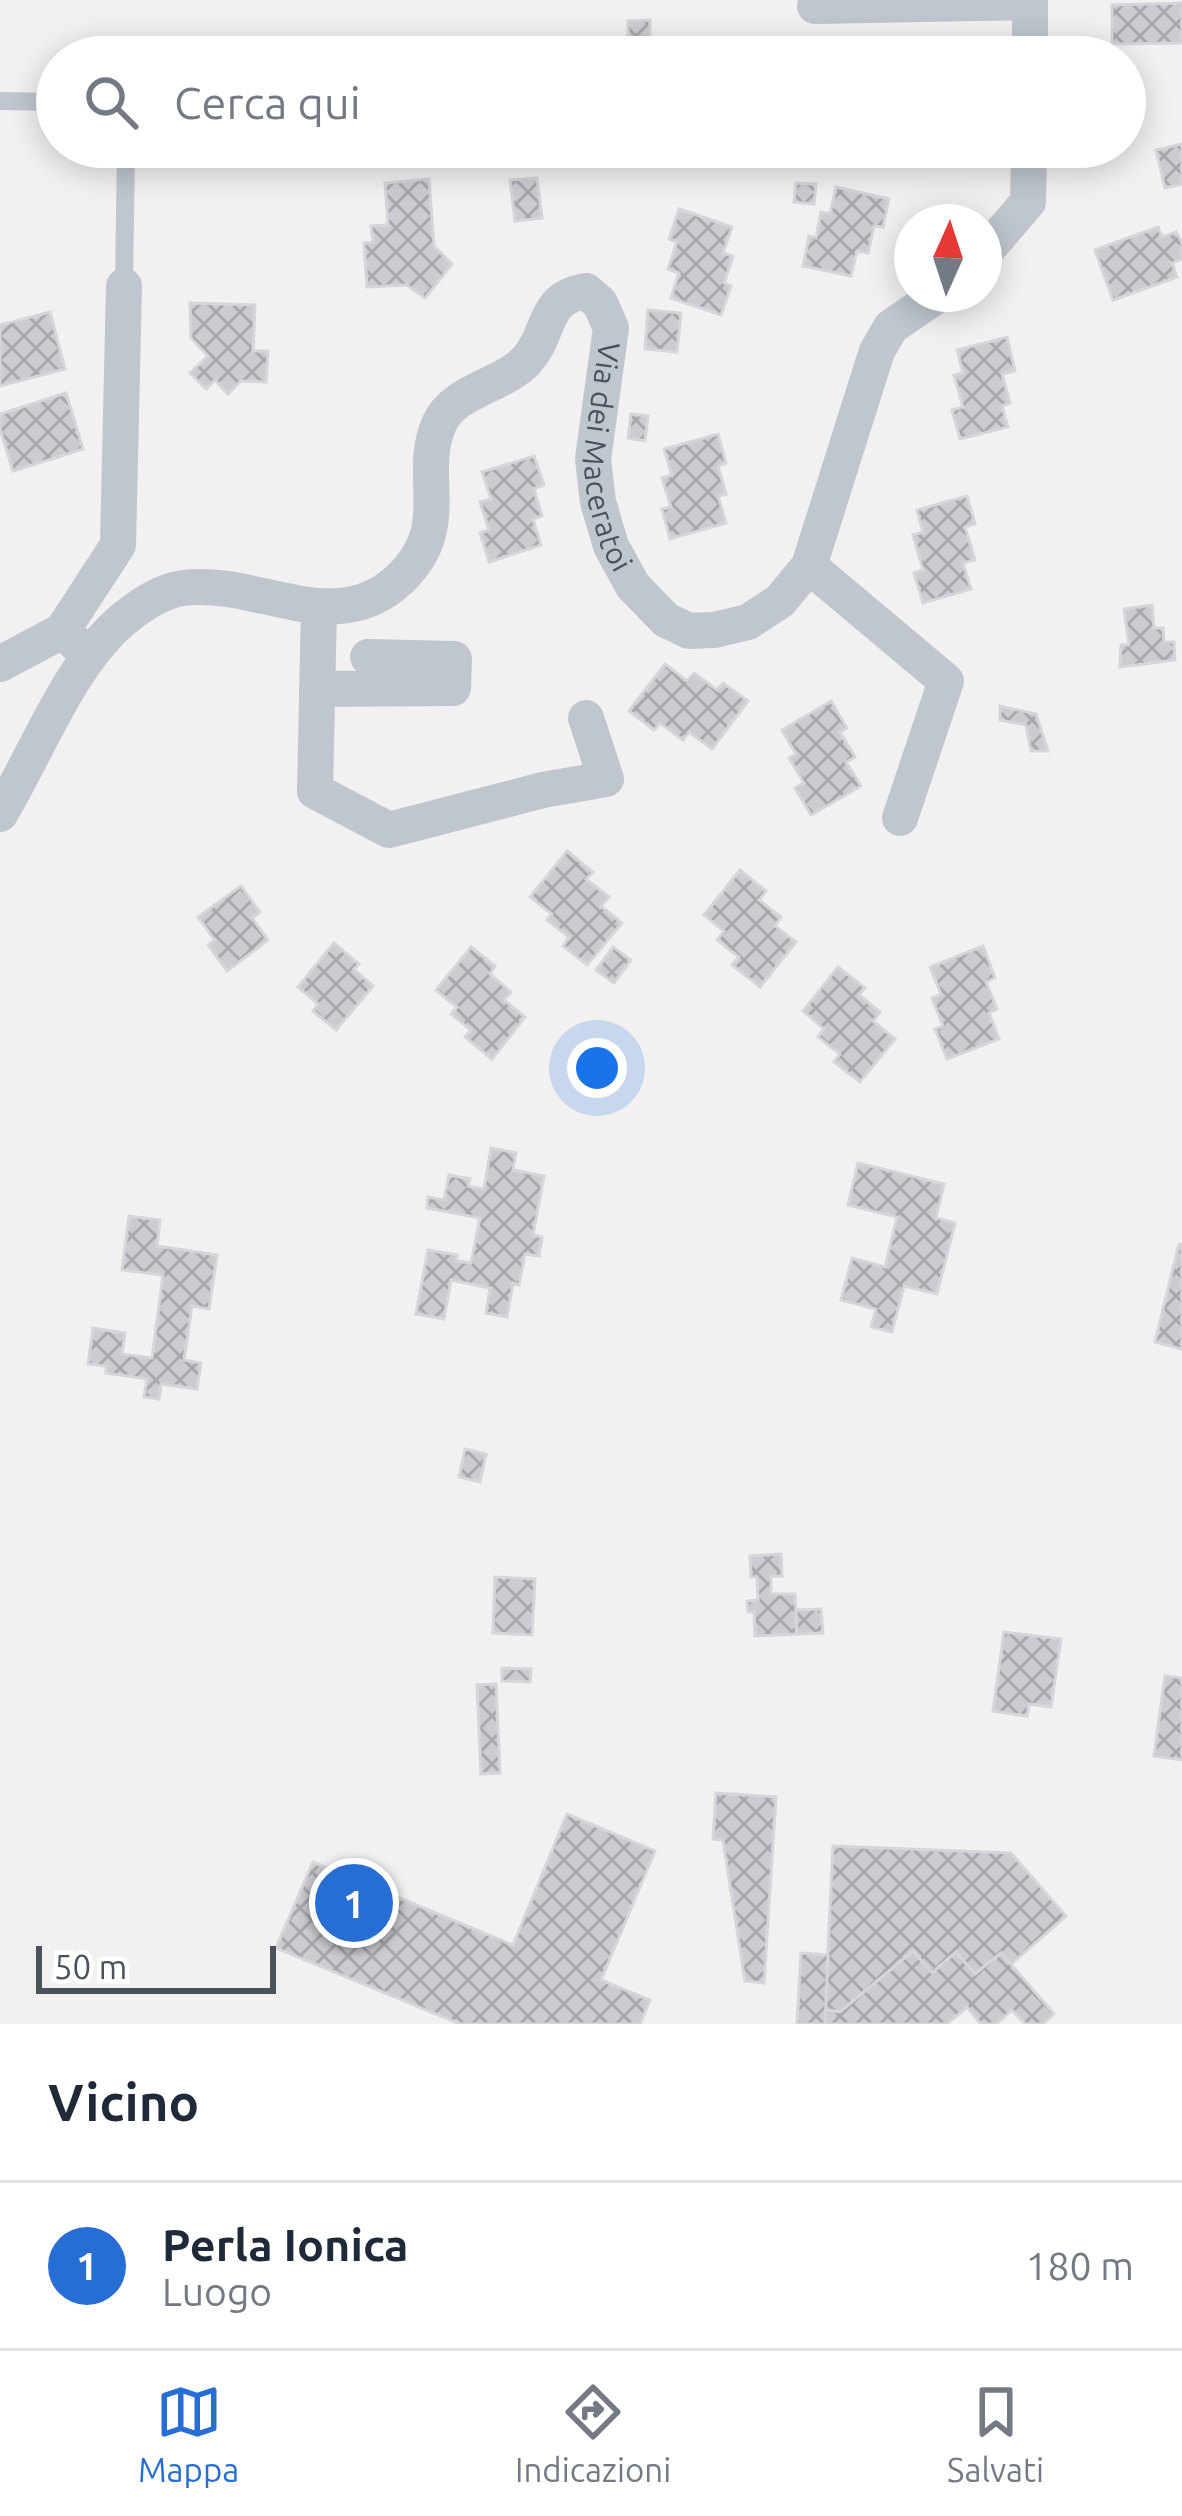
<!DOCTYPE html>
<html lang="it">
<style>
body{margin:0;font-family:Ubuntu,sans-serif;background:#f6f6f7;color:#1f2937}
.compass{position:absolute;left:894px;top:204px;width:108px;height:108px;border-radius:50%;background:#fff;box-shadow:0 6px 30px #0003;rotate:3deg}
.scale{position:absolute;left:36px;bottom:30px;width:240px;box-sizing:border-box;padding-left:12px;border:6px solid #49525b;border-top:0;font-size:33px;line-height:42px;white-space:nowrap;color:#49525b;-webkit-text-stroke:9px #fff;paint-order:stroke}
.you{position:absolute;left:597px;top:1068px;width:42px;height:42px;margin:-30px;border:9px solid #fff;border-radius:50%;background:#1a73e8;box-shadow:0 0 0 18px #1a73e833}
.badge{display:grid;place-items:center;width:78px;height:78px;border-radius:50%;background:#276ed4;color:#fff;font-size:39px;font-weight:700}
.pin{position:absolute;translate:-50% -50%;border:6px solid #fff;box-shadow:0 3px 12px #0006}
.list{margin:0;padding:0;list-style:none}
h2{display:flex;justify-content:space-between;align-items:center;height:156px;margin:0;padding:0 48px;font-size:51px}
h2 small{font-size:39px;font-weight:400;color:#747a83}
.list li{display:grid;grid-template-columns:78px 1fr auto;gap:36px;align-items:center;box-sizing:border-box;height:168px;padding:0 48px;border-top:3px solid #e0e1e3}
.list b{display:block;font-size:45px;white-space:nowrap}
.list p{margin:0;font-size:39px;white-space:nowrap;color:#747a83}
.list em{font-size:39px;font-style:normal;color:#747a83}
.icon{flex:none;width:66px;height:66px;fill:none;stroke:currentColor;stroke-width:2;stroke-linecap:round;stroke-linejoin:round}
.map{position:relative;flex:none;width:1182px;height:2024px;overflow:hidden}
.search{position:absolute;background:#fff;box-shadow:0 6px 30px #0003;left:36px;right:36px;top:36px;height:132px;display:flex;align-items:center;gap:30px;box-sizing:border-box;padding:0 42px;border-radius:66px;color:#747a83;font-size:45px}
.sheet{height:324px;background:#fff}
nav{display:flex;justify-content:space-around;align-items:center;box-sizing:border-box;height:168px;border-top:3px solid #e0e1e3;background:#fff;font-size:33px;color:#747a83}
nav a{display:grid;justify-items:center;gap:6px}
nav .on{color:#276ed4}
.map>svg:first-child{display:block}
</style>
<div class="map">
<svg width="1182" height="2024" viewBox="0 0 1182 2024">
<defs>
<pattern id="building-cross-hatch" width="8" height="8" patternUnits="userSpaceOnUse" patternTransform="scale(3)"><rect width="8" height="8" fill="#caccd2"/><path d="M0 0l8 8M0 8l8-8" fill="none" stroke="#a6a8ad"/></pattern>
</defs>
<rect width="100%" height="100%" fill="#f2f0f0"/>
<g fill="url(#building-cross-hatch)" stroke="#d4d6da" stroke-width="3">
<polygon points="1182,3 1182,43 1112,44 1112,5"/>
<polygon points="650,20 650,40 628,40 628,21"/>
<polygon points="678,45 732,54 731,57 676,57"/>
<polygon points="1182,144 1182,184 1165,188 1156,150"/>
<polygon points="537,178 542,218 515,221 510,180"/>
<polygon points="429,179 434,246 452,264 425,298 407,285 367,287 364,243 373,242 371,226 388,225 385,183"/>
<polygon points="796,183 816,184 814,204 794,202"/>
<polygon points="836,187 889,199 883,227 874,226 868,253 857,251 851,276 803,266 809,236 816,238 821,212 830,214"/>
<polygon points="679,209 732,227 723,253 733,256 724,283 731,286 721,315 671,298 679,273 668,269 677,242 669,239"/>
<polygon points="1158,227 1162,237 1176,232 1182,242 1182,259 1172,263 1177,277 1113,300 1095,250"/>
<polygon points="190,303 255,305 253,351 268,351 266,382 241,381 228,394 215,380 206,389 190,373 208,356 191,338"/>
<polygon points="648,310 681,313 677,352 645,349"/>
<polygon points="50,312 65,369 0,386 0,325"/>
<polygon points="1007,337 1015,371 1002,374 1010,403 1002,406 1008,427 960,439 952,410 963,407 954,375 963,373 957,350"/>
<polygon points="66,393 83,449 13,471 0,429 0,414"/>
<polygon points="631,414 648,416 645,441 628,438"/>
<polygon points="718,434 726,463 718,466 726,494 718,496 726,523 670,539 662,509 671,507 662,478 672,475 664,449"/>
<polygon points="534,456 544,485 534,489 542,516 533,519 541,545 489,562 480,533 489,530 480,502 491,499 482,472"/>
<polygon points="967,496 975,524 965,527 975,560 963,563 971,589 923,603 914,573 923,570 913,535 923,532 917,510"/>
<polygon points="1152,605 1154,628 1163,628 1164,642 1174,642 1175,660 1120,667 1121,645 1129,645 1124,609"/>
<polygon points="665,664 687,681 694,673 717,690 723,683 748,701 712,749 689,732 683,740 660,723 654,730 629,711"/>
<polygon points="831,701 847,728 840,732 855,757 846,762 861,786 811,815 795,788 804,783 789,758 796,754 782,730"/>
<polygon points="1000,706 1036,714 1048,751 1031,751 1026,725 1000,720"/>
<polygon points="567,851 593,872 586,879 609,897 601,906 622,923 587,965 563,946 569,937 547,920 552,914 530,897"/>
<polygon points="740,870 766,891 759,900 781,917 775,926 796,942 760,987 732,965 739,957 717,940 724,931 704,915"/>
<polygon points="241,886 260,912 252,918 268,940 227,971 208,945 215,940 198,917"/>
<polygon points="334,943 359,964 354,969 373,986 336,1030 313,1011 318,1004 298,987"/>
<polygon points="983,946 995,978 986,982 997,1009 989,1013 999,1039 947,1059 935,1029 943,1026 932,998 941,994 930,967"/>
<polygon points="471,947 495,966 490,974 511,992 504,1000 525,1017 492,1059 465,1037 471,1030 451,1014 457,1007 436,990"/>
<polygon points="613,947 631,960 614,983 596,970"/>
<polygon points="838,967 865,988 859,995 880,1012 873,1021 895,1039 860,1082 834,1062 840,1054 818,1037 824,1029 803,1011"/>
<polygon points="491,1148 516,1153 513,1170 544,1176 533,1235 542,1237 539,1256 525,1254 519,1285 513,1283 507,1317 486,1313 490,1288 451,1280 444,1319 416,1314 428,1250 457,1255 456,1261 471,1263 480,1218 427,1208 428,1197 444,1200 449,1175 470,1179 468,1186 484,1189"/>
<polygon points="858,1163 944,1184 936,1218 955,1223 937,1294 904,1286 892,1332 871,1327 876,1309 841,1300 852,1258 885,1267 897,1217 848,1205"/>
<polygon points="129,1216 160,1220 157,1246 217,1255 209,1309 192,1306 184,1360 201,1363 197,1389 161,1384 159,1399 144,1397 147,1379 106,1373 106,1366 88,1364 93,1328 125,1333 122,1354 152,1358 163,1275 122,1270"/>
<polygon points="1179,1244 1182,1245 1182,1349 1155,1342"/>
<polygon points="465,1449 486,1454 480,1482 459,1477"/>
<polygon points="781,1554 782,1576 771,1576 771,1594 795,1594 797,1634 755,1636 754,1612 748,1612 747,1601 758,1600 757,1577 751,1577 750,1556"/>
<polygon points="495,1577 535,1579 532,1635 493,1633"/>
<polygon points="821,1609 823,1633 797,1634 796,1610"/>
<polygon points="1004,1632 1061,1639 1051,1707 1029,1704 1027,1716 993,1711"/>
<polygon points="502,1668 531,1669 530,1682 502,1681"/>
<polygon points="1165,1676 1182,1678 1182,1760 1154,1756"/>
<polygon points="496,1684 500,1773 481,1774 477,1685"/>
<polygon points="716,1793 776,1797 764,1983 745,1981 723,1840 713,1839"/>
<polygon points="567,1814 655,1851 601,1980 650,2000 640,2024 460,2024 276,1948 313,1862 513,1945"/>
<polygon points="833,1846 1011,1853 1066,1916 1011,1964 1001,1953 975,1974 956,1952 932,1973 913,1951 840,2012 825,2010"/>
<polygon points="913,1951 932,1973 956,1952 975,1974 1001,1953 1054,2014 1043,2024 1025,2024 1012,2010 996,2024 981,2024 967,2007 947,2024 825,2024 825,2010 840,2012"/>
<polygon points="801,1953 828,1955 825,2024 797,2024"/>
</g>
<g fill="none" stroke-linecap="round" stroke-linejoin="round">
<g stroke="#bfc6cd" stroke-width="18">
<polyline points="0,101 57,102"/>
<polyline points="124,286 126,147"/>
</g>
<g stroke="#bfc6cd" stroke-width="36">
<polyline points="815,6 1030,2 1030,57"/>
<polyline points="984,253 1028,202 1029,147"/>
<polyline points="809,566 946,681 900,818"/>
<polyline points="319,607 315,791 389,830 543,790 606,779 586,718"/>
<polyline points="89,655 62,631 118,545 124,286"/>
<polyline points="0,664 62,631"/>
<polyline points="317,689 453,688 454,659 368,657"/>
<path id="s1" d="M0,814C36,754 68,668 120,622C138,607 160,591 183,588C258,578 336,641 401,578C455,525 416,478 439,424C454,390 501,387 526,361C552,333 541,298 586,291L600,303L611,328L593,459L598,502L611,546L633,586L666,620L689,631L714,630L748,622L780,601L809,566L877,351L891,327L939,294"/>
</g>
</g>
<g text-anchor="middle" stroke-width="9" stroke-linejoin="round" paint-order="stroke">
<g font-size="30" fill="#49525b" stroke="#fff">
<text dy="10" stroke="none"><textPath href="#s1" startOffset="1074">Via dei Maceratoi</textPath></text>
</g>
</g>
</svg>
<svg class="compass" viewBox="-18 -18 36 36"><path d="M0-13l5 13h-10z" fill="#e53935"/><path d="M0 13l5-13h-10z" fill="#747a83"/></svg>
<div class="scale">50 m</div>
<div class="you"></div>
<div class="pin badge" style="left:354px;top:1903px">1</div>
<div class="search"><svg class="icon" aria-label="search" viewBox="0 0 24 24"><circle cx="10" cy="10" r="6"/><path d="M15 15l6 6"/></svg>Cerca qui</div>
</div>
<section class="sheet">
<h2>Vicino<small></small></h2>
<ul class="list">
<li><span class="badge">1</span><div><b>Perla Ionica</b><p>Luogo</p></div><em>180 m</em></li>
</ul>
</section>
<nav>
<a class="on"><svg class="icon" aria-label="map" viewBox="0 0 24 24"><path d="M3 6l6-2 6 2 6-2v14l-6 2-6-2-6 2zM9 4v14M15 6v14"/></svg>Mappa</a>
<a><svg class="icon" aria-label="directions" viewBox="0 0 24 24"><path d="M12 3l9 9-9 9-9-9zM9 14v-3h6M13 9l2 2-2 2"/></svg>Indicazioni</a>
<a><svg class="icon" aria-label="saved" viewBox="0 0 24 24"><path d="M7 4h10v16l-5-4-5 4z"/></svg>Salvati</a>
</nav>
